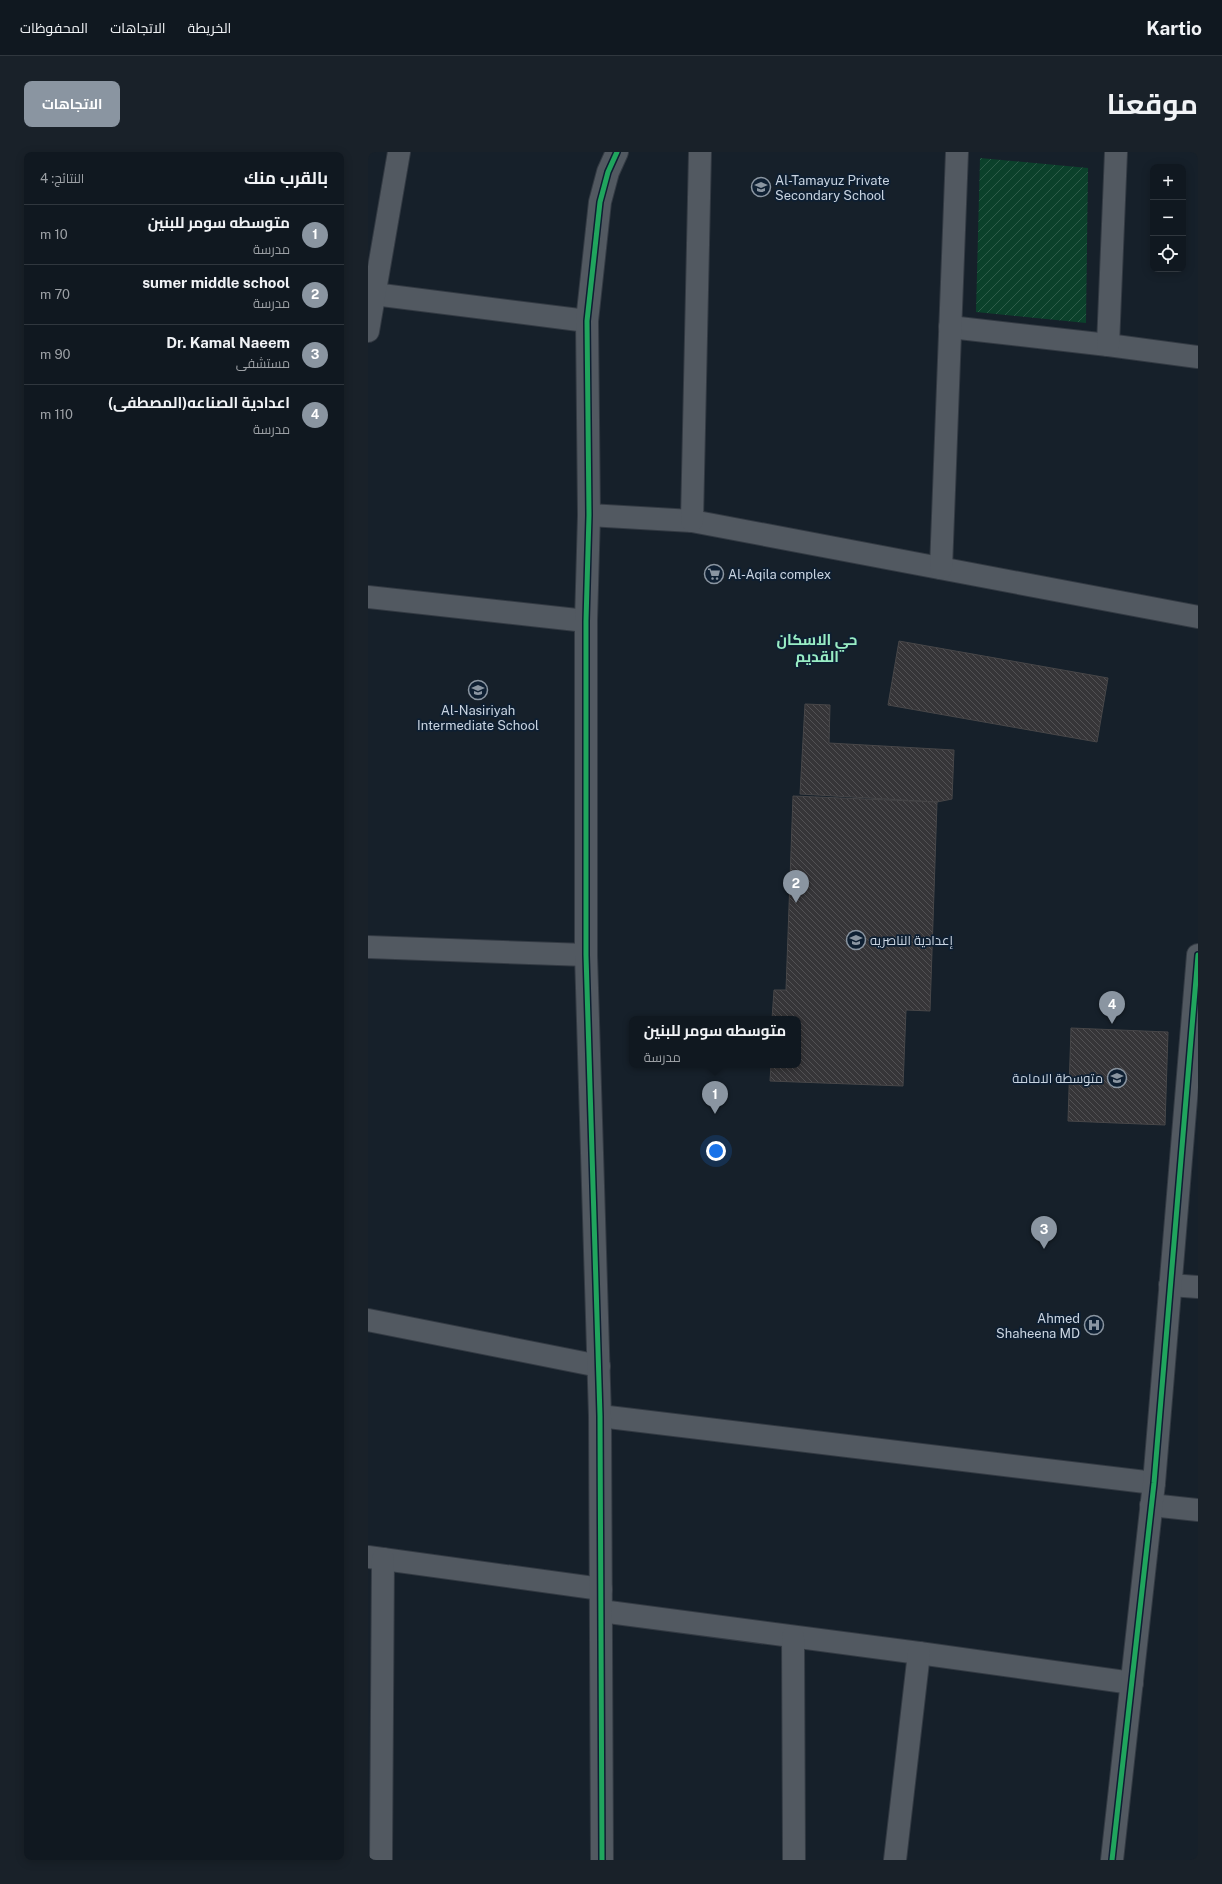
<!DOCTYPE html>
<html lang="ar">
<meta charset="utf-8">
<style>
body{margin:0;font-family:"Public Sans",Cairo,sans-serif;background:#192129;color:#f1f3f6;direction:rtl}
.controls{position:absolute;right:12px;top:12px;display:grid;overflow:hidden;border-radius:8px;box-shadow:0 2px 10px #0003}
.controls button{width:36px;height:36px;display:grid;place-items:center;padding:0;border:0;border-bottom:1px solid #30373e;background:#101820;color:#f1f3f6;font:20px sans-serif}
.you{position:absolute;left:348px;top:999px;width:14px;height:14px;margin:-10px;border:3px solid #fff;border-radius:50%;background:#1a73e8;box-shadow:0 0 0 6px #1a73e833}
.badge{display:grid;place-items:center;width:26px;height:26px;border-radius:50%;background:#8a95a1;color:#fff;font-size:13px;font-weight:700}
.pin{position:absolute;translate:-50% -33px;filter:drop-shadow(0 1px 2px #0008)}
.pin::after{content:'';position:absolute;top:21px;width:14px;height:12px;background:inherit;clip-path:polygon(0 0,100% 0,50% 100%)}
.popup{position:absolute;left:261px;top:864px;width:172px;height:52px;box-sizing:border-box;display:grid;place-content:center;border-radius:8px;background:#101820;filter:drop-shadow(0 1px 3px #0005);font-size:13px;white-space:nowrap;color:#9ca0a5}
.popup b{font-size:15px;color:#f1f3f6}
.popup::after{content:'';position:absolute;left:50%;top:100%;margin-left:-8px;border:8px solid transparent;border-top-color:#101820}
.list{margin:0;padding:0;list-style:none}
h2{display:flex;justify-content:space-between;align-items:center;height:52px;margin:0;padding:0 16px;font-size:17px}
h2 small{font-size:13px;font-weight:400;color:#9ca0a5}
.list li{display:grid;grid-template-columns:26px 1fr auto;gap:12px;align-items:center;box-sizing:border-box;height:60px;padding:0 16px;border-top:1px solid #30373e}
.list b{display:block;font-size:15px;white-space:nowrap}
.list p{margin:0;font-size:13px;white-space:nowrap;color:#9ca0a5}
.list em{font-size:13px;font-style:normal;color:#9ca0a5}
.icon{flex:none;width:22px;height:22px;fill:none;stroke:currentColor;stroke-width:2;stroke-linecap:round;stroke-linejoin:round}
.map{position:relative;flex:none;width:830px;height:1708px;overflow:hidden;direction:ltr;border-radius:8px}
header{display:flex;align-items:center;gap:24px;box-sizing:border-box;height:56px;padding:0 20px;background:#101820;border-bottom:1px solid #30373e}
header strong{font-size:19px}
nav{display:flex;gap:22px;margin-inline-start:auto;font-size:14px}
.intro{display:flex;align-items:center;justify-content:space-between;box-sizing:border-box;height:96px;padding:0 24px}
h1{margin:0;font-size:28px}
.button{padding:10px 18px;border-radius:8px;background:#8a95a1;color:#fff;font-size:14px;font-weight:700}
main{display:flex;gap:24px;padding:0 24px}
aside{flex:1;background:#101820;border-radius:8px;box-shadow:0 2px 10px #0003}
.map>svg:first-child{display:block}
</style>
<header>
<strong>Kartio</strong>
<nav><a>الخريطة</a><a>الاتجاهات</a><a>المحفوظات</a></nav>
</header>
<div class="intro"><h1>موقعنا</h1><a class="button">الاتجاهات</a></div>
<main>
<div class="map">
<svg width="830" height="1708" viewBox="0 0 830 1708">
<defs>
<pattern id="garden-furrows" width="10" height="10" patternUnits="userSpaceOnUse"><rect width="10" height="10" fill="#0b412b"/><path d="M-1 1l2-2M0 10L10 0M9 11l2-2" fill="none" stroke="#2d5c49"/></pattern>
<pattern id="building-back-hatch" width="6" height="6" patternUnits="userSpaceOnUse"><rect width="6" height="6" fill="#363538"/><path d="M-1 5l2 2M0 0l6 6M5-1l2 2" fill="none" stroke="#525154"/></pattern>
</defs>
<rect width="100%" height="100%" fill="#16202a"/>
<polygon fill="url(#garden-furrows)" points="612,6 720,16 718,171 608,160"/>
<g fill="url(#building-back-hatch)" stroke="#474648">
<polygon points="531,489 740,526 729,590 520,553"/>
<polygon points="437,552 462,553 461,591 586,598 584,647 569,650 432,642"/>
<polygon points="425,644 569,650 562,859 538,858 535,934 402,929 403,913 430,913 430,867 404,867 406,838 418,838"/>
<polygon points="703,876 800,880 797,973 700,969"/>
</g>
<g fill="none" stroke-linecap="round" stroke-linejoin="round">
<g stroke="#333a43" stroke-width="24">
<g id="minor">
<polyline points="6,142 219,169"/>
<polyline points="582,175 740,193 830,205"/>
<polyline points="0,179 31,0"/>
<polyline points="740,193 748,0"/>
<polyline points="221,363 324,369 830,465"/>
<polyline points="324,369 332,0"/>
<polyline points="573,416 589,0"/>
<polyline points="0,445 218,469"/>
<polyline points="0,795 218,803"/>
<polyline points="802,1133 830,1135"/>
<polyline points="0,1168 231,1214"/>
<polyline points="232,1264 786,1331"/>
<polyline points="783,1353 830,1358"/>
<polyline points="0,1405 233,1437"/>
<polyline points="233,1459 551,1501 764,1531"/>
<polyline points="425,1485 426,1708"/>
<polyline points="13,1708 15,1407"/>
<polyline points="234,1708 232,1264 218,803 218,469 221,363 219,169 232,50 240,20 249,0"/>
<polyline points="527,1708 551,1501"/>
<polyline points="744,1708 786,1331 830,803"/>
</g>
</g>
<use href="#minor" stroke="#525961" stroke-width="22"/>
<g stroke="#0e1f32" stroke-width="8">
<g id="cycleway">
<polyline points="234,1708 232,1264 218,803 218,469 221,363 219,169 232,50 240,20 249,0"/>
<polyline points="744,1708 786,1331 830,803"/>
</g>
</g>
<use href="#cycleway" stroke="#20a55d" stroke-width="5"/>
</g>
<defs>
<g id="school-ring" transform="scale(1)"><circle r="9.5" fill="#0e1f32" stroke="#8a95a1" stroke-width="1.5"/><path d="M0-5L7-2L0 1L-7-2ZM-4 1L0 2.5L4 1V4Q0 6-4 4Z" fill="#8a95a1"/></g>
<g id="supermarket-ring" transform="scale(1)"><circle r="9.5" fill="#0e1f32" stroke="#8a95a1" stroke-width="1.5"/><path d="M-6-5.5h2.5l.6 2H6L4.5 2H-2.5L-4.4-4H-6ZM-1.5 3.2a1.3 1.3 0 1 0 .1 0ZM3 3.2a1.3 1.3 0 1 0 .1 0Z" fill="#8a95a1"/></g>
<g id="hospital-ring" transform="scale(1)"><circle r="9.5" fill="#0e1f32" stroke="#8a95a1" stroke-width="1.5"/><path d="M-5-5h3v3.5h4V-5h3V5h-3V1.5h-4V5h-3Z" fill="#8a95a1"/></g>
</defs>
<g fill-rule="evenodd">
<use href="#school-ring" x="393" y="35"/>
<use href="#supermarket-ring" x="346" y="422"/>
<use href="#school-ring" x="110" y="538"/>
<use href="#school-ring" x="488" y="788"/>
<use href="#school-ring" x="749" y="926"/>
<use href="#hospital-ring" x="726" y="1173"/>
</g>
<g text-anchor="middle" stroke-width="3.5" stroke-linejoin="round" paint-order="stroke">
<g font-size="13" fill="#c9d4e1" stroke="#0e1f32" text-anchor="start">
<text x="407" y="33">Al-Tamayuz Private<tspan x="407" dy="15">Secondary School</tspan></text>
<text x="360" y="427">Al-Aqila complex</text>
<text x="110" y="563" text-anchor="middle">Al-Nasiriyah<tspan x="110" dy="15">Intermediate School</tspan></text>
<text x="502" y="793">إعدادية الناصريه</text>
<text x="735" y="931" text-anchor="end">متوسطة الامامة</text>
<text x="712" y="1171" text-anchor="end">Ahmed<tspan x="712" dy="15">Shaheena MD</tspan></text>
</g>
<g font-size="15" font-weight="bold" fill="#99edc4" stroke="#0e1f32">
<text x="449" y="493">حي الاسكان<tspan x="449" dy="17">القديم</tspan></text>
</g>
</g>
</svg>
<div class="controls">
<button>+</button>
<button>−</button>
<button><svg class="icon" aria-label="locate" viewBox="0 0 24 24"><circle cx="12" cy="12" r="6"/><path d="M12 2v4M12 18v4M2 12h4M18 12h4"/></svg></button>
</div>
<div class="you"></div>
<div class="pin badge" style="left:347px;top:962px">1</div>
<div class="popup"><b>متوسطه سومر للبنين</b>مدرسة</div>
<div class="pin badge" style="left:428px;top:751px">2</div>
<div class="pin badge" style="left:676px;top:1097px">3</div>
<div class="pin badge" style="left:744px;top:872px">4</div>
</div>
<aside>
<h2>بالقرب منك<small>النتائج: 4</small></h2>
<ul class="list">
<li><span class="badge">1</span><div><b>متوسطه سومر للبنين</b><p>مدرسة</p></div><em>10 m</em></li>
<li><span class="badge">2</span><div><b>sumer middle school</b><p>مدرسة</p></div><em>70 m</em></li>
<li><span class="badge">3</span><div><b>Dr. Kamal Naeem</b><p>مستشفى</p></div><em>90 m</em></li>
<li><span class="badge">4</span><div><b>اعدادية الصناعه(المصطفى)</b><p>مدرسة</p></div><em>110 m</em></li>
</ul>
</aside>
</main>
